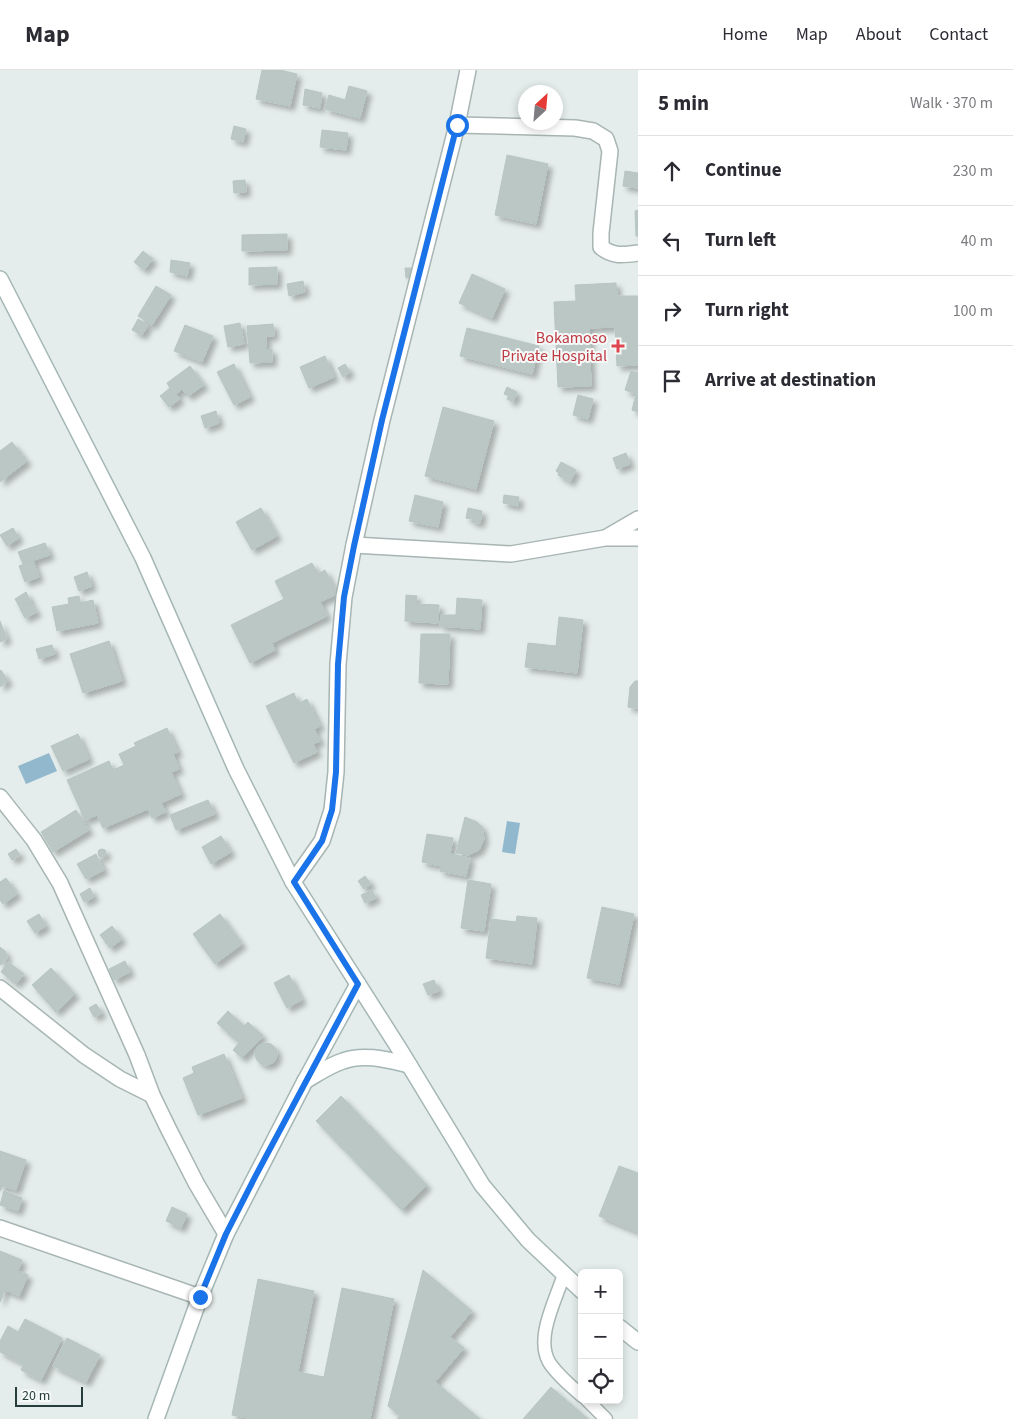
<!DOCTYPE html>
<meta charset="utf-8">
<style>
body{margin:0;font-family:"Source Sans 3",sans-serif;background:#f7f7f7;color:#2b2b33}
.controls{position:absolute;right:15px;bottom:15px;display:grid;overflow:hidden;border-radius:8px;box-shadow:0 2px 8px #0003}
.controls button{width:45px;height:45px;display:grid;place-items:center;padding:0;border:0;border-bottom:1px solid #e1e1e2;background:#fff;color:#2b2b33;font:25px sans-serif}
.compass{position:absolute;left:518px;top:15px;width:45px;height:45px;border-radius:50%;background:#fff;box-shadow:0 2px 8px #0003;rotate:26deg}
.scale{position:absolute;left:15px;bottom:12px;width:68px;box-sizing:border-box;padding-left:5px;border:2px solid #253d3b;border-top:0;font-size:14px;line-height:18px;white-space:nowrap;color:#253d3b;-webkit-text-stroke:4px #f5f9f8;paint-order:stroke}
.stop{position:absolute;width:15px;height:15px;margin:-11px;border:4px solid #1a73e8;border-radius:50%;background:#fff}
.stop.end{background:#1a73e8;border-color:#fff;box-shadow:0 1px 5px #0008}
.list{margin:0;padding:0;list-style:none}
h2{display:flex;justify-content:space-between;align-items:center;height:65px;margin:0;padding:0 20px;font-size:21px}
h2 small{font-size:16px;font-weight:400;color:#7c7c81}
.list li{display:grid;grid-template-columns:32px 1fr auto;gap:15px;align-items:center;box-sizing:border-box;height:70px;padding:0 20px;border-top:1px solid #e1e1e2}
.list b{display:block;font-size:19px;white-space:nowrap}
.list em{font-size:16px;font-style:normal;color:#7c7c81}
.icon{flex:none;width:28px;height:28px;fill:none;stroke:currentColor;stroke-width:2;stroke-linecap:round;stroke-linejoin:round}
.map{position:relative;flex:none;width:638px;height:1349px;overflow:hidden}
header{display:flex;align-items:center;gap:30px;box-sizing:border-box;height:70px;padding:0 25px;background:#fff;border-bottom:1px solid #e1e1e2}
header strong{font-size:24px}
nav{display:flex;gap:28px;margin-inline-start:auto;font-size:18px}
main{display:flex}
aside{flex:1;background:#fff}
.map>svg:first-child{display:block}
</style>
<header>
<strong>Map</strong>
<nav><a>Home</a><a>Map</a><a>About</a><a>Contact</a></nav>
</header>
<main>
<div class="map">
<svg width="638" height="1349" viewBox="0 0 638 1349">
<defs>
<filter id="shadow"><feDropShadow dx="4.5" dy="4.5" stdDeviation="2.5" flood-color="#0004"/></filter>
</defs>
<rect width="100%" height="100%" fill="#e4edeb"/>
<g fill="#91b8cd">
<polygon points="49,683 57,701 26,714 18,696"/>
<polygon points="507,751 520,753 515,784 502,782"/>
</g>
<g fill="#bac7c4" stroke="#b7c6c3" filter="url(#shadow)">
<polygon points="262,0 280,0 297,4 290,36 256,29"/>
<polygon points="349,16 367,21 360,48 325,39 329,25 345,30"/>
<polygon points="305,19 322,23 320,38 303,35"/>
<polygon points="234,56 246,59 243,72 231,69"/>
<polygon points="322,60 348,63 346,80 320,77"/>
<polygon points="507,85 548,94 536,154 495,145"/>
<polygon points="625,101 638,103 638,118 623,116"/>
<polygon points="245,110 246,122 234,123 233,111"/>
<polygon points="638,140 638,166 636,166 635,141"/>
<polygon points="287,164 287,180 242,181 242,165"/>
<polygon points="143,181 153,189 144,200 134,192"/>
<polygon points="171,190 190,193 187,206 170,202"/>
<polygon points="277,197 277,214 249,215 249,198"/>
<polygon points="405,198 411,198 412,207 406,208"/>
<polygon points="472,204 505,219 492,248 459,233"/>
<polygon points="303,211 305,222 289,226 287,214"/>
<polygon points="616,213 617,226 638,226 638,295 617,296 615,257 589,258 591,316 558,317 554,232 576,231 575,215"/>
<polygon points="156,216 171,225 152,255 138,246"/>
<polygon points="138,249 148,255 142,265 132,260"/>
<polygon points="240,253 244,274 228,277 224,256"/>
<polygon points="273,254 274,266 266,266 266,280 272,279 272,292 250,293 247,256"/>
<polygon points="185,255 213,266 202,292 174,281"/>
<polygon points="467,258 539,276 532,304 460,286"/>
<polygon points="325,286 334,307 309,318 300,297"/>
<polygon points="234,294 250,327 234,335 217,302"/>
<polygon points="345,294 350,302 343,307 338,298"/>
<polygon points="190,296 204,315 188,326 182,319 176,324 180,329 169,337 160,326 170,318 167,313"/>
<polygon points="631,301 638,303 638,342 632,340 636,324 625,320"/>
<polygon points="507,317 517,322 513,332 507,329 509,326 504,324"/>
<polygon points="578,325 593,329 588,349 573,345"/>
<polygon points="443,337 494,351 476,419 425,406"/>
<polygon points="216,341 219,353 205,358 201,346"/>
<polygon points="12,372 27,391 0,412 0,381"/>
<polygon points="626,383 630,394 617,399 613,388"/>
<polygon points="561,392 576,400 570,412 558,405 559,403 556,401"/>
<polygon points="415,425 443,432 438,457 409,451"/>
<polygon points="504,425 519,427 518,436 503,433"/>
<polygon points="261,438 277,466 252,480 236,452"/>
<polygon points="468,438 482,441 480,453 472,452 473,449 466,448"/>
<polygon points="13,458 19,468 7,476 0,465"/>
<polygon points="45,473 50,485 23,494 18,482"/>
<polygon points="33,491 39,507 25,512 19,496"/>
<polygon points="312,493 318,504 325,500 337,524 320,532 327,546 272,573 275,580 250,593 231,555 284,529 275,511"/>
<polygon points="87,502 92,516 79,521 74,507"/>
<polygon points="26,522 31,532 20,538 15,529"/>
<polygon points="406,525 417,526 416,534 439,535 438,553 405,551"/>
<polygon points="79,526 80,533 93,530 98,553 57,561 52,537 69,534 68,528"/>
<polygon points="457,528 482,530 480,559 440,556 441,545 456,545"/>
<polygon points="31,533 37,542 25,548 20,539"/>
<polygon points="559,547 583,550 577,603 525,597 528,573 556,576"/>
<polygon points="0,551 7,569 0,572"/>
<polygon points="421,564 450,564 448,614 419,613"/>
<polygon points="109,571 122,611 83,623 70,584"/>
<polygon points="52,575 55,584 39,589 36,579"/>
<polygon points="1,600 8,611 0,617 0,601"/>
<polygon points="635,611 638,611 638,638 628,637 630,617"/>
<polygon points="294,623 298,634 307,629 320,656 314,659 320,671 313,674 317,682 294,693 266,636"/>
<polygon points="167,658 178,682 173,684 179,699 171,702 181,724 161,733 166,742 152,748 148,739 103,758 97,745 85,750 67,710 109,691 113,700 124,695 119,684 136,676 134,673"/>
<polygon points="78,664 89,689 63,701 51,676"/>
<polygon points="208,730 215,744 176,760 170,745"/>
<polygon points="76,740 89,760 53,782 41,762"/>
<polygon points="465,747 477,752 482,757 484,769 479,780 468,785 456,783"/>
<polygon points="427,764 453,768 450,784 470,788 466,806 440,801 441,796 422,792"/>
<polygon points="221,766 231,782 211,794 202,777"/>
<polygon points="16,779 20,785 12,790 8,784"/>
<circle cx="102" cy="783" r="4"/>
<polygon points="96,784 104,800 86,809 77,794"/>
<polygon points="365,806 371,814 364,819 358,811"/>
<polygon points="6,808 17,824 3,834 0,830 0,812"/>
<polygon points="468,810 491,814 484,861 461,858"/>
<polygon points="90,818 94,827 84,832 80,824"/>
<polygon points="372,820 376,828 365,833 361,825"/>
<polygon points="602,837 634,844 619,914 587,908"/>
<polygon points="39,844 46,856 35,863 27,851"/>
<polygon points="220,844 242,874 215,894 193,864"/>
<polygon points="517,846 537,848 532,894 486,888 491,849 516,852"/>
<polygon points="112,856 122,869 110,878 100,865"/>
<polygon points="0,877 5,881 7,887 4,893 0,895"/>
<polygon points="125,891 130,902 114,910 109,899"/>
<polygon points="8,892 24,904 16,914 1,902"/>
<polygon points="51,898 75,924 56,942 32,915"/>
<polygon points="289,905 302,930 287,938 274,913"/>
<polygon points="434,910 439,921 428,925 423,914"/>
<polygon points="96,934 102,943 94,947 89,938"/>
<polygon points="228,941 244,956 248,952 263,966 242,988 233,980 239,973 217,953"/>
<circle cx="266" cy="984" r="11"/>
<polygon points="224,984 242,1028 198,1045 183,1008 194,1003 192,997"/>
<polygon points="341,1026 427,1115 402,1140 316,1051"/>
<polygon points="0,1081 26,1090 16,1120 3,1116 0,1121"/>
<polygon points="619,1096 638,1103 638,1162 599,1146"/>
<polygon points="4,1121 22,1128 18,1141 0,1135"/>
<polygon points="172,1137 187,1144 181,1158 166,1151"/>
<polygon points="0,1181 22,1190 18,1201 28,1205 19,1226 5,1220 0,1232"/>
<polygon points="423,1200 472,1241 450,1267 464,1278 435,1312 480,1349 397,1349 400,1346 388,1336"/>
<polygon points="258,1209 314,1221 298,1302 324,1307 342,1218 394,1229 370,1349 252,1349 232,1345"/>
<polygon points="25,1249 62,1268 41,1310 21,1300 24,1294 0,1282 0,1271 8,1256 18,1262"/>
<polygon points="67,1268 100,1285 86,1312 53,1296"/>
<polygon points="551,1317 588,1349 523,1349"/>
</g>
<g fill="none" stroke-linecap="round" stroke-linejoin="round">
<g stroke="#a7b5b3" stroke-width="15">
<g id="lane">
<path d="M564,1204C556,1230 535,1267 549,1292C557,1305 571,1316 582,1326"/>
<polyline points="587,1330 606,1349"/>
</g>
</g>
<g stroke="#a7b5b3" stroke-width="18">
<g id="street">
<path d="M457,55L575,58L593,61L606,69L610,81L601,163V177C613,187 624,185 638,183"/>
<polyline points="607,467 638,449"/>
<polyline points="354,475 511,484 605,468 638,468"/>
<polyline points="0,727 34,770 60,813 137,985 152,1025 168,1058 196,1113 226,1164"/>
<polyline points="293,812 322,771 332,740 336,702 338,594 344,527 354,475 382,350 457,55 468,0"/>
<polyline points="0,918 84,985 120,1009 152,1025"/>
<polyline points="0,1158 200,1227"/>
</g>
</g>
<g stroke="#a4b7b4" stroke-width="18">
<g id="secondary">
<polyline points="0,209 143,488 236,699 293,812 400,980 482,1115 528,1170 582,1221"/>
<path d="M305,1011C317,1004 330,995 343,991C364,983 388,990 409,995"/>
<polyline points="619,1257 638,1272"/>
<polyline points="156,1349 200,1227 226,1164 305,1011 358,914"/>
</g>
</g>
<use href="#lane" stroke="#fff" stroke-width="12"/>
<use href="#street" stroke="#fff" stroke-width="15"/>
<use href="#secondary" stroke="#fff" stroke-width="15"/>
</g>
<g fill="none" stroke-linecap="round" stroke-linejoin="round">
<polyline stroke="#1a73e8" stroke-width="6" points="200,1227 226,1164 255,1107 358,914 294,812 322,771 332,740 336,702 338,594 344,527 354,476 382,350 457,55"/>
</g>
<path fill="#e0444e" stroke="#f5f9f8" stroke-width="2" d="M615.5 268.5h5v5h5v5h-5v5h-5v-5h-5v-5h5z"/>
<g text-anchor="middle" stroke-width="4" stroke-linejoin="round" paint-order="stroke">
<g font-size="16" fill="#be3a42" stroke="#f5f9f8" text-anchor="end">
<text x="607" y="273">Bokamoso<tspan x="607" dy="18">Private Hospital</tspan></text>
</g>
</g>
</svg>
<div class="controls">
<button>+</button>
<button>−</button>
<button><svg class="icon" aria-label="locate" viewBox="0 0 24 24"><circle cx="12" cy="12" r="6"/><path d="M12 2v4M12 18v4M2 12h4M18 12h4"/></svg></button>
</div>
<svg class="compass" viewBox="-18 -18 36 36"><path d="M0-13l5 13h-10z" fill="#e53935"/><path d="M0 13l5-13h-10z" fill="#7c7c81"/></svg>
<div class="scale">20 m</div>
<div class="stop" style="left:457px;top:55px"></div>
<div class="stop end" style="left:200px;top:1227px"></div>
</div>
<aside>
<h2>5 min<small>Walk · 370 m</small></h2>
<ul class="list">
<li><svg class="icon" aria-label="ahead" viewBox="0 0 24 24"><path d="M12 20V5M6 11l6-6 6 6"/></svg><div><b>Continue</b></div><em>230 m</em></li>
<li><svg class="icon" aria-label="left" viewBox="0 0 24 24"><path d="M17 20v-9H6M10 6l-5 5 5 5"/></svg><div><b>Turn left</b></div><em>40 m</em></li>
<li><svg class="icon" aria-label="right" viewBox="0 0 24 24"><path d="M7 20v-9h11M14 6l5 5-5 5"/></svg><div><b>Turn right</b></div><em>100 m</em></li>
<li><svg class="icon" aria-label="arrive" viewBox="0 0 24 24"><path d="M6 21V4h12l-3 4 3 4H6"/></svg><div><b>Arrive at destination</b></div></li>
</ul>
</aside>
</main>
